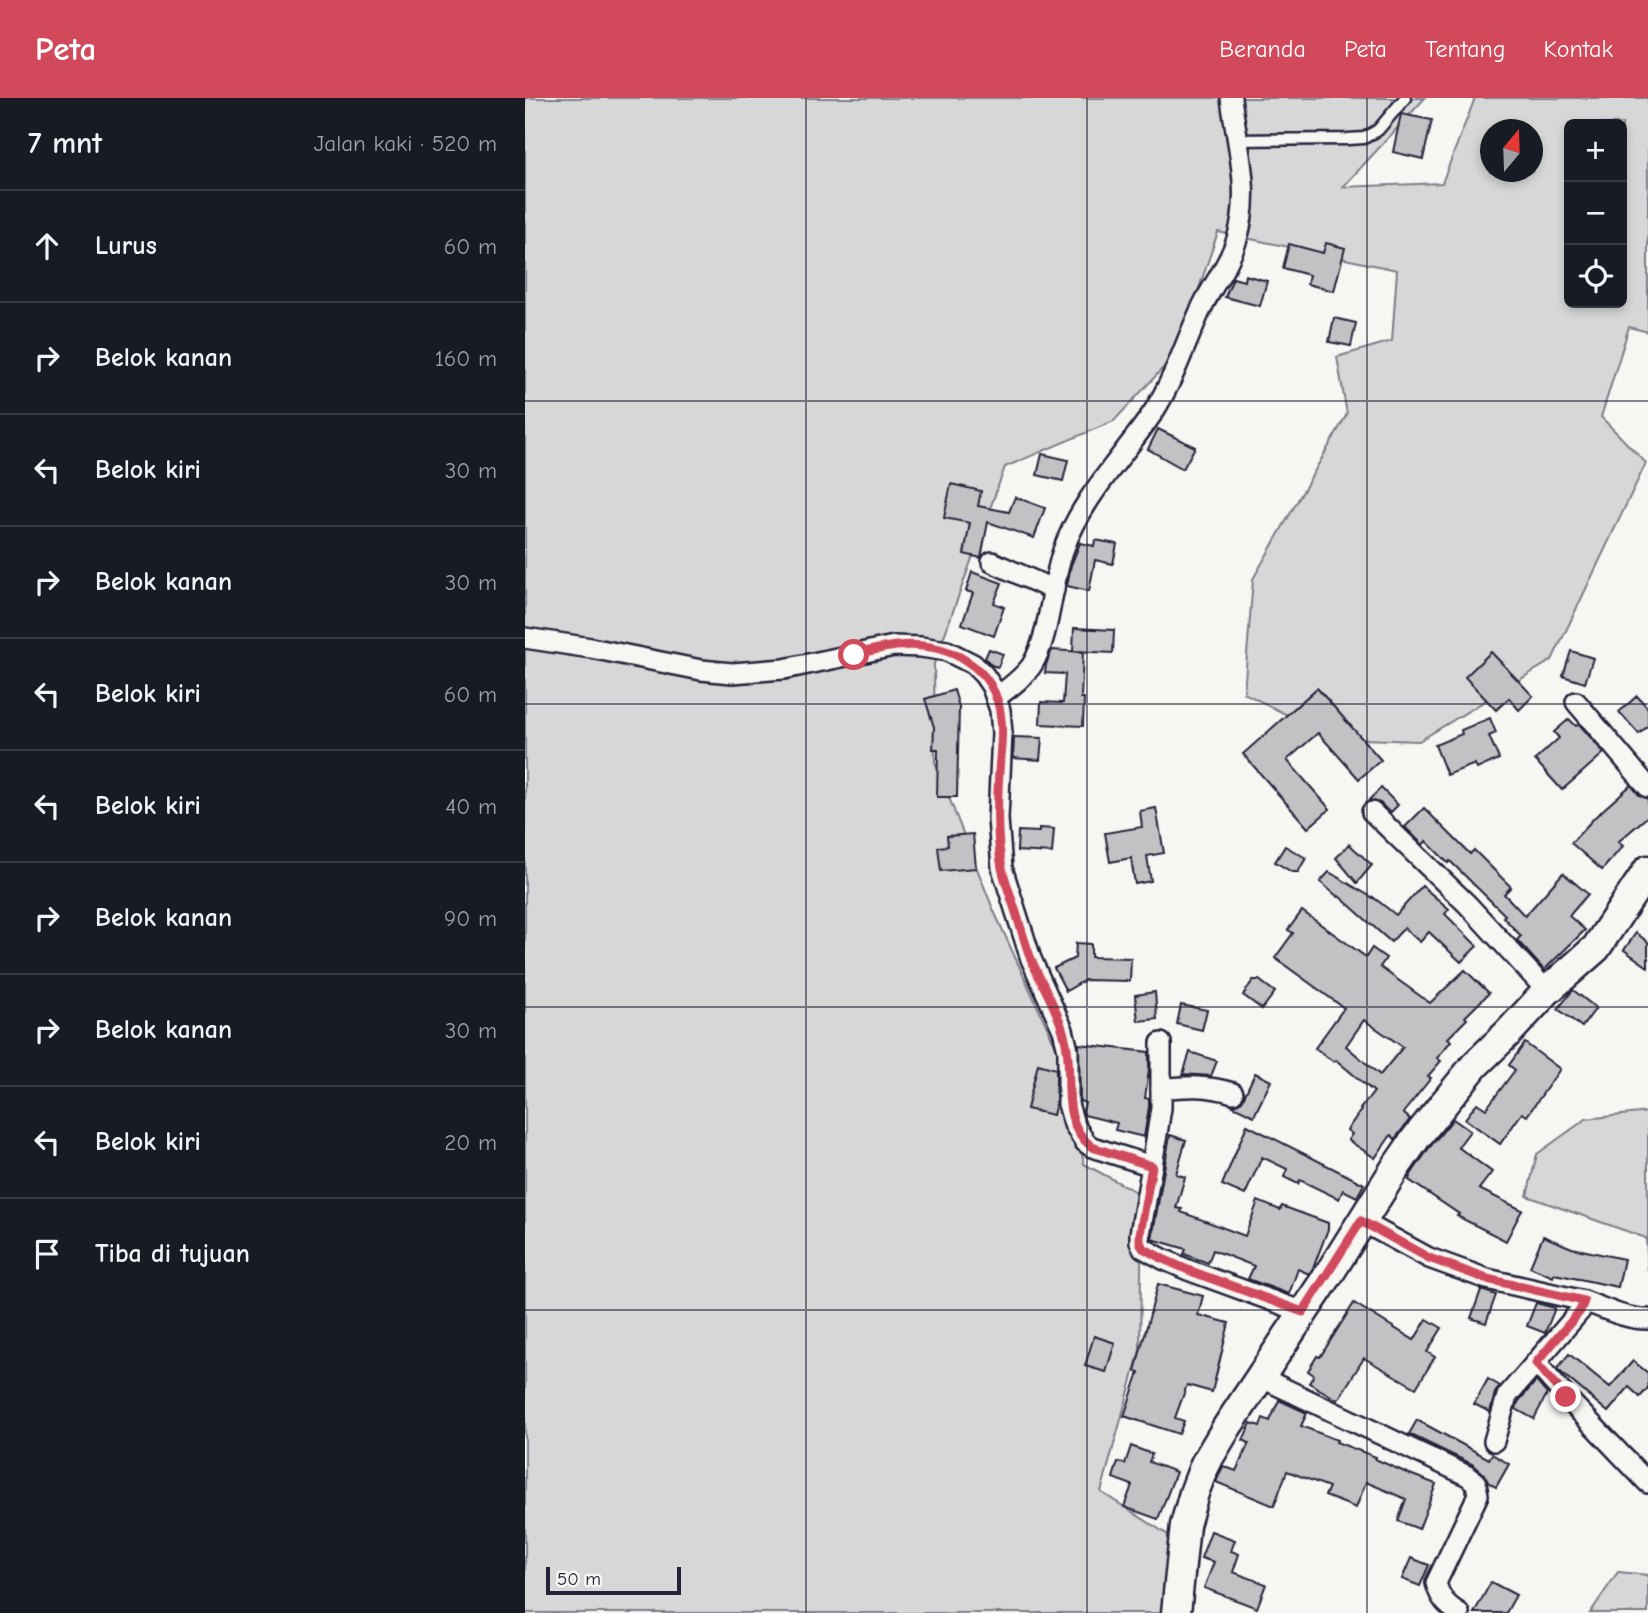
<!DOCTYPE html>
<html lang="id">
<meta charset="utf-8">
<style>
body{margin:0;font-family:"Comic Neue",sans-serif;background:#20242c;color:#f1f3f6}
.controls{position:absolute;right:21px;top:21px;display:grid;overflow:hidden;border-radius:10px;box-shadow:0 4px 10px #0003}
.controls button{width:63px;height:63px;display:grid;place-items:center;padding:0;border:0;border-bottom:2px solid #363941;background:#171b24;color:#f1f3f6;font:35px sans-serif}
.compass{position:absolute;left:955px;top:21px;width:63px;height:63px;border-radius:50%;background:#171b24;box-shadow:0 4px 10px #0003;rotate:19deg}
.scale{position:absolute;left:21px;bottom:18px;width:135px;box-sizing:border-box;padding-left:7px;border:4px solid #22223b;border-top:0;font-size:19px;line-height:24px;white-space:nowrap;color:#22223b;-webkit-text-stroke:5px #f6f6f2;paint-order:stroke}
.stop{position:absolute;width:21px;height:21px;margin:-16px;border:5px solid #d1495b;border-radius:50%;background:#fff}
.stop.end{background:#d1495b;border-color:#fff;box-shadow:0 2px 7px #0008}
.list{margin:0;padding:0;list-style:none}
h2{display:flex;justify-content:space-between;align-items:center;height:91px;margin:0;padding:0 28px;font-size:30px}
h2 small{font-size:23px;font-weight:400;color:#9ea1a6}
.list li{display:grid;grid-template-columns:46px 1fr auto;gap:21px;align-items:center;box-sizing:border-box;height:112px;padding:0 28px;border-top:2px solid #363941}
.list b{display:block;font-size:26px;white-space:nowrap}
.list em{font-size:23px;font-style:normal;color:#9ea1a6}
.icon{flex:none;width:38px;height:38px;fill:none;stroke:currentColor;stroke-width:2;stroke-linecap:round;stroke-linejoin:round}
.map{position:relative;flex:none;width:1123px;height:1515px;overflow:hidden}
header{display:flex;align-items:center;gap:42px;box-sizing:border-box;height:98px;padding:0 35px;background:#d1495b;color:#fff}
header strong{font-size:33px}
nav{display:flex;gap:38px;margin-inline-start:auto;font-size:24px}
main{display:flex}
aside{flex:1;background:#171b24}
.map>svg:first-child{display:block}
</style>
<header>
<strong>Peta</strong>
<nav><a>Beranda</a><a>Peta</a><a>Tentang</a><a>Kontak</a></nav>
</header>
<main>
<aside>
<h2>7 mnt<small>Jalan kaki · 520 m</small></h2>
<ul class="list">
<li><svg class="icon" aria-label="ahead" viewBox="0 0 24 24"><path d="M12 20V5M6 11l6-6 6 6"/></svg><div><b>Lurus</b></div><em>60 m</em></li>
<li><svg class="icon" aria-label="right" viewBox="0 0 24 24"><path d="M7 20v-9h11M14 6l5 5-5 5"/></svg><div><b>Belok kanan</b></div><em>160 m</em></li>
<li><svg class="icon" aria-label="left" viewBox="0 0 24 24"><path d="M17 20v-9H6M10 6l-5 5 5 5"/></svg><div><b>Belok kiri</b></div><em>30 m</em></li>
<li><svg class="icon" aria-label="right" viewBox="0 0 24 24"><path d="M7 20v-9h11M14 6l5 5-5 5"/></svg><div><b>Belok kanan</b></div><em>30 m</em></li>
<li><svg class="icon" aria-label="left" viewBox="0 0 24 24"><path d="M17 20v-9H6M10 6l-5 5 5 5"/></svg><div><b>Belok kiri</b></div><em>60 m</em></li>
<li><svg class="icon" aria-label="left" viewBox="0 0 24 24"><path d="M17 20v-9H6M10 6l-5 5 5 5"/></svg><div><b>Belok kiri</b></div><em>40 m</em></li>
<li><svg class="icon" aria-label="right" viewBox="0 0 24 24"><path d="M7 20v-9h11M14 6l5 5-5 5"/></svg><div><b>Belok kanan</b></div><em>90 m</em></li>
<li><svg class="icon" aria-label="right" viewBox="0 0 24 24"><path d="M7 20v-9h11M14 6l5 5-5 5"/></svg><div><b>Belok kanan</b></div><em>30 m</em></li>
<li><svg class="icon" aria-label="left" viewBox="0 0 24 24"><path d="M17 20v-9H6M10 6l-5 5 5 5"/></svg><div><b>Belok kiri</b></div><em>20 m</em></li>
<li><svg class="icon" aria-label="arrive" viewBox="0 0 24 24"><path d="M6 21V4h12l-3 4 3 4H6"/></svg><div><b>Tiba di tujuan</b></div></li>
</ul>
</aside>
<div class="map">
<svg width="1123" height="1515" viewBox="0 0 1123 1515">
<rect width="100%" height="100%" fill="#f6f6f2"/>
<filter id="ink" filterUnits="userSpaceOnUse"><feTurbulence type="fractalNoise" baseFrequency=".0143" numOctaves="2"/><feDisplacementMap in="SourceGraphic" scale="14" xChannelSelector="R" yChannelSelector="G"/><feConvolveMatrix kernelMatrix="1 2 1 2 8 2 1 2 1" color-interpolation-filters="sRGB"/></filter>
<g filter="url(#ink)">
<g fill="#d7d7d7" stroke="#7c7c89" stroke-width="2" fill-rule="evenodd">
<path d="M0,0H900L818,89L917,85L950,0H1123V234L1104,229L1076,319L1121,365L1027,562L894,643L807,640L719,595L728,481L822,316L812,259L867,243L872,172L693,134L652,255L589,323L480,369L409,566L410,664L468,811L538,964L559,1066L617,1097L615,1252L576,1394L651,1442L638,1515H0ZM1044,26H1097V205H1044ZM965,32H1007V74H965Z"/>
<polygon points="1123,1014 1123,1173 1121,1140 1002,1098 1012,1056 1061,1021"/>
<polygon points="1093,1474 1123,1477 1123,1515 1065,1515"/>
</g>
<g fill="#c2c2c4" stroke="#22223b" stroke-width="2" fill-rule="evenodd">
<polygon points="876,16 907,22 898,61 868,54"/>
<polygon points="801,145 820,150 809,193 782,186 784,177 758,170 764,146 798,155"/>
<polygon points="720,177 742,183 735,208 700,199 708,180 719,183"/>
<polygon points="809,220 831,225 826,248 804,244"/>
<polygon points="633,331 670,349 658,371 623,351"/>
<polygon points="517,356 543,362 538,383 512,377"/>
<polygon points="426,386 456,393 453,408 484,414 490,399 520,410 509,440 463,424 456,460 439,456 445,425 419,420"/>
<polygon points="570,442 592,446 588,466 570,462 564,493 542,488 546,467 555,445 569,448"/>
<polygon points="447,474 477,485 469,505 479,509 469,538 437,526 448,495 441,493"/>
<polygon points="549,530 589,532 588,555 548,553"/>
<polygon points="464,551 478,556 473,569 466,567 460,560"/>
<polygon points="527,552 558,554 556,600 559,600 558,628 515,626 516,604 538,605 540,576 520,575 521,567"/>
<polygon points="1046,553 1068,560 1060,585 1038,578"/>
<polygon points="966,554 1008,598 994,612 984,600 971,612 940,579"/>
<polygon points="792,590 856,662 834,681 793,635 762,662 805,711 783,730 718,656"/>
<polygon points="429,592 434,609 432,699 412,699 413,651 408,651 409,629 400,601"/>
<polygon points="1112,598 1123,610 1123,628 1114,636 1094,614"/>
<polygon points="965,620 971,635 964,638 974,661 952,671 950,666 922,677 910,647 937,636 936,632"/>
<polygon points="1044,621 1051,628 1054,626 1079,655 1037,692 1010,662 1034,640 1029,634"/>
<polygon points="489,639 517,640 515,662 488,660"/>
<polygon points="1106,687 1114,697 1123,701 1123,718 1093,744 1098,748 1077,772 1046,745 1070,719"/>
<polygon points="856,690 873,707 865,715 855,705 844,702"/>
<polygon points="631,710 639,755 622,758 626,783 610,786 606,760 585,764 580,735 617,729 615,713"/>
<polygon points="899,710 945,756 949,752 986,789 979,796 1000,818 1038,775 1063,796 1044,818 1060,832 1019,872 992,842 996,838 978,819 980,817 925,763 923,765 901,743 898,747 880,729"/>
<polygon points="514,730 529,731 527,755 492,753 493,733 514,734"/>
<polygon points="448,736 451,770 416,773 413,749 423,748 422,738"/>
<polygon points="824,746 847,767 832,785 811,760"/>
<polygon points="760,748 781,760 773,774 767,774 750,764"/>
<polygon points="804,774 848,800 848,799 871,817 897,788 924,811 920,816 952,848 936,864 904,834 895,844 879,830 866,844 814,798 813,799 795,784"/>
<path d="M777,813L841,859L847,850L861,860L855,869L905,905L940,872L964,895L940,919L942,921L923,940L926,943L912,960L916,963L903,978L906,980L878,1015L885,1021L870,1041L866,1037L850,1060L823,1042L827,1036L822,1032L836,1012L835,1011L849,994L811,962L809,964L790,950L819,910L750,860L768,835L763,832ZM839,922L878,949L855,977L821,948Z"/>
<polygon points="1111,835 1123,844 1123,869 1099,852"/>
<polygon points="551,845 566,846 566,859 606,860 605,883 560,882 541,893 529,870 550,860"/>
<polygon points="728,882 734,882 750,894 737,911 718,897"/>
<polygon points="1048,892 1071,910 1057,929 1033,911"/>
<polygon points="630,894 632,921 613,923 610,897"/>
<polygon points="656,907 682,912 677,932 652,926"/>
<polygon points="1000,945 1035,971 1002,1018 997,1015 975,1046 940,1021 952,1005 961,1011 990,972 984,967"/>
<polygon points="554,946 624,954 624,971 620,1000 624,1001 624,1009 619,1039 590,1032 592,1025 559,1017 558,1013 560,1005 555,1003"/>
<polygon points="665,954 692,963 686,978 658,976"/>
<polygon points="513,966 531,971 531,1005 528,1017 502,1011"/>
<polygon points="730,975 746,983 729,1018 708,1008 717,1003"/>
<polygon points="928,1021 945,1033 933,1049 967,1074 954,1091 997,1112 981,1143 932,1118 934,1116 884,1082 885,1078 904,1050"/>
<polygon points="722,1027 839,1086 832,1099 818,1092 814,1101 775,1082 773,1086 759,1079 762,1071 737,1059 720,1097 697,1087"/>
<polygon points="645,1037 661,1042 651,1076 660,1079 651,1110 657,1111 656,1114 720,1138 733,1103 755,1112 757,1108 803,1125 803,1131 788,1170 784,1176 773,1171 764,1196 723,1181 729,1168 688,1152 683,1165 659,1156 661,1151 627,1141"/>
<polygon points="1018,1138 1047,1150 1099,1161 1093,1189 1029,1176 1028,1179 1005,1169"/>
<polygon points="633,1186 678,1198 673,1217 704,1225 687,1294 662,1287 650,1320 659,1323 654,1336 599,1318 614,1274 610,1273"/>
<polygon points="956,1192 971,1197 961,1225 946,1220"/>
<polygon points="829,1205 889,1242 902,1221 917,1230 902,1254 910,1259 891,1290 839,1260 813,1302 784,1285 789,1277 783,1273 792,1258 795,1259"/>
<polygon points="1011,1205 1030,1210 1020,1235 1002,1228"/>
<polygon points="569,1238 590,1245 581,1274 560,1268"/>
<polygon points="1044,1256 1085,1289 1108,1263 1123,1275 1123,1290 1115,1299 1104,1289 1083,1314 1032,1271"/>
<polygon points="963,1281 975,1288 970,1295 965,1314 949,1306"/>
<polygon points="1011,1283 1022,1296 1009,1321 991,1311 993,1304"/>
<polygon points="754,1302 782,1315 776,1328 812,1342 811,1344 851,1359 850,1361 882,1375 911,1386 894,1431 873,1423 881,1401 841,1384 831,1410 800,1398 804,1389 762,1373 749,1408 691,1384 698,1368 711,1373 724,1345 718,1342 726,1325 735,1328 738,1320 745,1323"/>
<polygon points="892,1322 964,1361 967,1356 984,1366 971,1389 963,1384 959,1376 949,1367 884,1336"/>
<polygon points="606,1348 627,1356 624,1364 651,1374 633,1421 599,1409 607,1387 588,1380 593,1364 600,1366"/>
<polygon points="686,1433 710,1442 706,1453 714,1456 708,1474 741,1486 732,1510 679,1490 689,1464 676,1460"/>
<polygon points="886,1460 904,1467 895,1488 877,1481"/>
<polygon points="966,1484 991,1497 981,1515 949,1515"/>
</g>
<g fill="none" stroke-linecap="round" stroke-linejoin="round">
<g stroke="#22223b" stroke-width="15">
<polyline id="lane" points="712,42 823,41 839,40 853,32 880,0"/>
</g>
<g stroke="#22223b" stroke-width="24">
<g id="street">
<polyline points="467,464 529,492"/>
<polyline points="0,540 66,550 176,572 207,575 259,571 369,548 396,549 422,553 448,566 459,577 467,589 475,612 477,635 473,721 477,770 506,861 538,932 543,952 543,1006 549,1026 560,1044 567,1049 627,1068 615,1136 615,1144 618,1150 638,1161 663,1172 778,1214"/>
<path d="M472,599C484,590 498,580 507,567C526,536 526,484 539,450C558,398 599,358 629,313C650,280 661,242 678,207C689,185 705,165 712,141C727,94 712,48 706,0"/>
<polyline points="1051,604 1123,689"/>
<polyline points="847,714 942,806 1022,893"/>
<path d="M636,991C662,988 683,987 708,995"/>
<polyline points="627,1068 636,1010 636,945"/>
<polyline points="836,1123 904,1160 962,1181 1059,1203 1055,1213 982,1298 969,1343"/>
<path d="M1059,1203C1079,1210 1102,1222 1123,1221"/>
<polyline points="1011,1265 1041,1299 1123,1385"/>
<path d="M735,1279L943,1378L951,1385L953,1397L911,1485C915,1500 921,1507 934,1515"/>
</g>
</g>
<g stroke="#22223b" stroke-width="33">
<polyline id="secondary" points="651,1515 660,1427 669,1395 680,1366 702,1329 804,1176 871,1069 891,1040 950,967 984,934 1022,893 1071,850 1123,772"/>
</g>
<use href="#lane" stroke="#f6f6f2" stroke-width="10"/>
<use href="#street" stroke="#f6f6f2" stroke-width="19"/>
<use href="#secondary" stroke="#f6f6f2" stroke-width="28"/>
</g>
</g>
<g fill="none" stroke-linecap="round" stroke-linejoin="round" filter="url(#ink)">
<path stroke="#d1495b" stroke-width="9" d="M329,557C342,553 357,550 371,548C420,543 471,566 476,621C478,638 475,656 474,674C472,705 471,739 477,770C481,787 488,804 493,821C497,834 501,848 506,861C518,889 535,915 541,945C549,981 533,1022 567,1049L627,1068L615,1136V1144L618,1150L638,1161L663,1172L778,1214L836,1123L904,1160L962,1181L1059,1203L1055,1213L1011,1265L1041,1299"/>
</g>
<path fill="none" stroke="#22223b" stroke-width="2" stroke-opacity="0.55" d="M281,0V1515M562,0V1515M842,0V1515M0,303H1123M0,606H1123M0,909H1123M0,1212H1123"/>
</svg>
<div class="controls">
<button>+</button>
<button>−</button>
<button><svg class="icon" aria-label="locate" viewBox="0 0 24 24"><circle cx="12" cy="12" r="6"/><path d="M12 2v4M12 18v4M2 12h4M18 12h4"/></svg></button>
</div>
<svg class="compass" viewBox="-18 -18 36 36"><path d="M0-13l5 13h-10z" fill="#e53935"/><path d="M0 13l5-13h-10z" fill="#9ea1a6"/></svg>
<div class="scale">50 m</div>
<div class="stop" style="left:329px;top:557px"></div>
<div class="stop end" style="left:1041px;top:1299px"></div>
</div>
</main>
